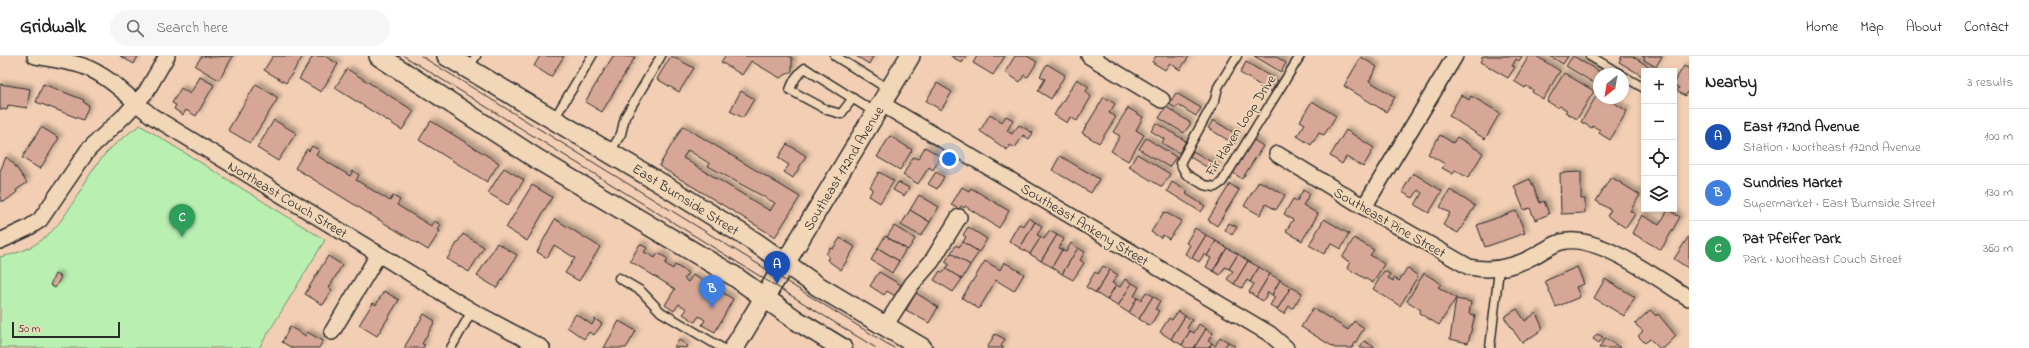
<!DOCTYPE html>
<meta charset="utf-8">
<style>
body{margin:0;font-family:"Indie Flower",sans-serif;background:#f6f6f6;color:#222}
.controls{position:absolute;right:12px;top:12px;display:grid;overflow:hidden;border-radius:0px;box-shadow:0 2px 6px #0003}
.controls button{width:36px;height:36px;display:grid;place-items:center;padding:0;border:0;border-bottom:1px solid #e0e0e0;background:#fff;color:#222;font:20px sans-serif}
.compass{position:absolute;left:1593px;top:12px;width:36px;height:36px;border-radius:50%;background:#fff;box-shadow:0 2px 6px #0003;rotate:211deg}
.scale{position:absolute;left:12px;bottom:10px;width:108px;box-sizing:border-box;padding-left:4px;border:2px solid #2b2b2b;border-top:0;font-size:11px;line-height:14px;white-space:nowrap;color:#2b2b2b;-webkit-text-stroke:3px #f1d6b8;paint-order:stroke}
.you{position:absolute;left:949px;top:103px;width:14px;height:14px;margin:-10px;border:3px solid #fff;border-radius:50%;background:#1a73e8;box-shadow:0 0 0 6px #1a73e833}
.badge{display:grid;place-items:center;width:26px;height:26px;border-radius:50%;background:#2b2b2b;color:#fff;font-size:13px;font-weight:700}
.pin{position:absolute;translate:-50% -33px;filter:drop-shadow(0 1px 2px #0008)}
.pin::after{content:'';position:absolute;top:21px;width:14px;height:12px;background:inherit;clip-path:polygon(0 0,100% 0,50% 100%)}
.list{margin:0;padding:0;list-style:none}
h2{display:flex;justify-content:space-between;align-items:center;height:52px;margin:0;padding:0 16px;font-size:17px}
h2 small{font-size:13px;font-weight:400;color:#767676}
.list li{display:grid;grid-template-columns:26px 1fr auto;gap:12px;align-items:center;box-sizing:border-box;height:56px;padding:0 16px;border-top:1px solid #e0e0e0}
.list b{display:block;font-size:15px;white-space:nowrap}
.list p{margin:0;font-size:13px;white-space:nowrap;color:#767676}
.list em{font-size:13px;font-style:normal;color:#767676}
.icon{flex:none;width:22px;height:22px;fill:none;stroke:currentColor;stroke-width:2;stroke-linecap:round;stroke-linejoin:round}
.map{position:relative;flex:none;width:1689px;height:292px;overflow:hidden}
header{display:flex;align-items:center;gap:24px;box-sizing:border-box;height:56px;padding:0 20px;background:#fff;border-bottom:1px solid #e0e0e0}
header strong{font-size:19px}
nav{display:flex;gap:22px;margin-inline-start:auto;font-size:14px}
.search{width:280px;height:36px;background:#f6f6f6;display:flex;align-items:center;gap:10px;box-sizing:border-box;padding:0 14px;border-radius:22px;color:#767676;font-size:15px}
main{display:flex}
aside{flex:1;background:#fff}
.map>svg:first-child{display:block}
</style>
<header>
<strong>Gridwalk</strong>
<div class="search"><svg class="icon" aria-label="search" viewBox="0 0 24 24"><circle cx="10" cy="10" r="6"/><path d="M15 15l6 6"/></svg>Search here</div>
<nav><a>Home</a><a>Map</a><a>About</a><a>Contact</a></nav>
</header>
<main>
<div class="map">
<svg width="1689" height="292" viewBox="0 0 1689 292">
<defs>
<filter id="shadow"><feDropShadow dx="3.5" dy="-3.5" stdDeviation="2" flood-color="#0004"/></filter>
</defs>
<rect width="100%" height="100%" fill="#f2cfb4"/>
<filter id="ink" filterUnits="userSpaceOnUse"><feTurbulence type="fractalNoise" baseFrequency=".025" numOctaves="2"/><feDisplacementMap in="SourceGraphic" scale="8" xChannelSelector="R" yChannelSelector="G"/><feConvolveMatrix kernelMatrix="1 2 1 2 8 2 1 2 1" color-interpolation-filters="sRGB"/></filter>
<g filter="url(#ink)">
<path fill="#b9efb1" stroke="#728d6e" d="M140,69L325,184L259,292H0V201C65,190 70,139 105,98C115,87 128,78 140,69Z"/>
<g fill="#d6a796" stroke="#2b2b2b" fill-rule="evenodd" filter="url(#shadow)">
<polygon points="120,0 138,0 134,8"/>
<polygon points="202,0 212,1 233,0 219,24 195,10"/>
<polygon points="273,0 303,0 286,27 264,14"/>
<polygon points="313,0 325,0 338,8 321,36 299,23"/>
<polygon points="540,0 564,0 551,21 534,10"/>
<polygon points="613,0 635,1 602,56 585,46"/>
<polygon points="671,0 694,12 679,36 657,23"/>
<polygon points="725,0 789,0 792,2 792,15 780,22 751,5 742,19 721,6"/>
<polygon points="856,0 873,0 869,8"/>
<polygon points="951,0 966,0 962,7"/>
<polygon points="977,0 1005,0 993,19 973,7"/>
<polygon points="1015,0 1027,0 1037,6 1028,21 1024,19 1020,26 1005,16"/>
<polygon points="1156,0 1189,0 1180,14 1170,7 1165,14 1152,6"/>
<polygon points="1254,0 1275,0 1286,7 1281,16"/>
<polygon points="1483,0 1522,0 1519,5 1516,3 1512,10 1515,11 1508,22 1480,6"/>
<polygon points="1529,0 1536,0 1560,15 1543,43 1532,36 1533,34 1526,30 1525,32 1514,25"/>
<polygon points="1550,0 1568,0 1563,8"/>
<polygon points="1573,0 1603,18 1599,18 1599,30 1566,10"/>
<polygon points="1622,0 1632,0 1654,14 1644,15 1644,21 1619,6"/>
<polygon points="1642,0 1662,0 1656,11 1644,4 1645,2"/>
<polygon points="1361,1 1377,11 1369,25 1395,41 1386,56 1344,30"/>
<polygon points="1246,6 1278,25 1271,36 1240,17"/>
<polygon points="1047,8 1065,19 1051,43 1038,35 1045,23 1040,20"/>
<polygon points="1684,10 1689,13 1689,33 1685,40 1677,35 1679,32 1674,29 1674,26"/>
<polygon points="347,13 414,55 402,74 335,32"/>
<polygon points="1564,17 1594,35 1577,63 1565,56 1567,54 1560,50 1558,52 1547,45"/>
<polygon points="200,21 214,29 196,60 186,54 183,59 174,53 176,49 172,47 181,32 190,38"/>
<polygon points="1077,23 1089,31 1086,35 1091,41 1077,65 1070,61 1067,67 1054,59"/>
<polygon points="937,27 952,36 941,54 926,45"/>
<polygon points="0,28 30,33 27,52 8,49 7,54 0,53"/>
<polygon points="43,28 84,44 83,46 89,49 83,64 36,46"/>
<polygon points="256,28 278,42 250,87 228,74"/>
<polygon points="741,35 754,43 743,62 730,55"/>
<polygon points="1176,37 1201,52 1196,60 1178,49 1176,52 1169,48"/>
<polygon points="1598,37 1599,42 1606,42 1627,55 1610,84 1599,77 1600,74 1593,70 1592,72 1581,66"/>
<polygon points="1461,39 1469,44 1471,40 1500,57 1485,83 1449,60"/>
<polygon points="1104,41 1115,48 1109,57 1116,61 1099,87 1082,77"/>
<polygon points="1312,45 1336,60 1324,79 1319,77 1311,89 1297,80 1305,68 1300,65"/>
<polygon points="1166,51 1191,67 1184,77 1159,62"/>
<polygon points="1128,52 1143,61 1136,74 1144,79 1128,105 1111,95 1120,80 1113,76"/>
<polygon points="990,58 1002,66 1006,60 1013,64 1007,75 1012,78 1019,69 1033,77 1029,83 1023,79 1015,92 1010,89 1007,94 980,75"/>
<polygon points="274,64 296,77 278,105 257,92"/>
<polygon points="1213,64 1239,80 1234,88 1208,72"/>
<polygon points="431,65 499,107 487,126 419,84"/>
<polygon points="1156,67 1186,85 1179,97 1162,87 1164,83 1151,75"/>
<path d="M683,70L800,141L775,181L659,110ZM688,94L710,108L708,110L775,147L770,155L683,102Z"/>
<polygon points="41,71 59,82 40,113 22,102"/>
<polygon points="1346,74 1374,92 1363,111 1346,101 1342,108 1330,100"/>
<polygon points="1440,79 1453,87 1457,81 1483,97 1468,122 1455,114 1453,118 1442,112 1445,108 1428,98"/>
<polygon points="890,80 912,94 900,114 877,101"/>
<polygon points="1146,82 1176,101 1169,111 1139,93"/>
<polygon points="1252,83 1263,90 1242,123 1232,116"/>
<polygon points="787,88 806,100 793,122 784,116 789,109 778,102"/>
<polygon points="312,90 319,94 316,99 350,120 353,115 359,119 356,124 390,145 393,140 400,144 397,149 431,170 434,165 441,169 438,174 440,175 428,194 295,112 307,93 309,95"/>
<polygon points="925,91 941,101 933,114 929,111 918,128 903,119 913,101 918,103"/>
<polygon points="1193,95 1218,110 1215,116 1190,101"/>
<polygon points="1137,98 1170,118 1162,131 1129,111"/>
<polygon points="1060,100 1099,123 1091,137 1052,114"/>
<polygon points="6,101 13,107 27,127 16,134 17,136 4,146 3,144 0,146 0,115"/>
<polygon points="504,112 524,124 508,149 488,137"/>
<polygon points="879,116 894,125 880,147 869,140 873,133 870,131"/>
<polygon points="936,116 944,121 937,133 928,128"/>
<polygon points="1581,116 1581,143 1585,143 1585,157 1561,158 1560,117"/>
<polygon points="1413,117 1442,135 1429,157 1415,149 1422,137 1418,134 1413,142 1402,136"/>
<polygon points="1611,121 1640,139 1630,155 1635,158 1626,172 1607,160 1611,154 1596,145"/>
<polygon points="1530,123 1540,147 1544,145 1549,158 1535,164 1530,152 1524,154 1514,130"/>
<polygon points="1259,125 1285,139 1276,154 1266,148 1260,159 1244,150"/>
<polygon points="898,126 909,132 904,140 893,134"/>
<polygon points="1172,126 1188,136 1186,138 1205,150 1201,156 1167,135"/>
<polygon points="1230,128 1239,134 1217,170 1208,164"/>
<polygon points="532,129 552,141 527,185 506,172"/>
<polygon points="962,131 969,135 971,132 1009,155 999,172 965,150 964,152 961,150 959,153 951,149"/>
<polygon points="1303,134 1310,138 1303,149 1318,158 1302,185 1286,175 1293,164 1284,158 1293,143 1297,145"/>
<polygon points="1450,134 1475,150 1458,177 1443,169 1450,157 1440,151"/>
<polygon points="919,139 939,151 930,166 910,154"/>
<polygon points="910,154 930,166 921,180 901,169"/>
<polygon points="1668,154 1680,161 1661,194 1632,177 1642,159 1659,169"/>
<polygon points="1516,155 1525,177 1485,191 1477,169"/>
<polygon points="1164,156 1182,165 1169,183 1163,179 1161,182 1151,176"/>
<polygon points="1028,162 1035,166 1020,192 1009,185 1019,168 1023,170"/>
<polygon points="555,163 600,191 579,225 565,217 575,202 554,189 547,202 537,196"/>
<polygon points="1324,163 1349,178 1341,193 1331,187 1324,198 1309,189"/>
<polygon points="1035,166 1042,170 1037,179 1041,181 1030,198 1020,192"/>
<polygon points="1229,167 1237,171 1232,179 1225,174"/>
<polygon points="894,170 915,183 908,194 887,181"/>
<polygon points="968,171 987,183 979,196 963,186 966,181 963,179"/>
<polygon points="1195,172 1206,179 1192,202 1185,198 1190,189 1186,187"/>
<polygon points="1050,175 1057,179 1041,205 1030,198 1041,181 1044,183"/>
<polygon points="463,178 484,191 469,216 447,203"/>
<polygon points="1057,179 1064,183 1059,192 1062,194 1052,211 1041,205"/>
<polygon points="1206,179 1216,185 1207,200 1204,198 1199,206 1192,202"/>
<polygon points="885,180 906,193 899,205 878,192"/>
<polygon points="1689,180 1689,211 1688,212 1674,203"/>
<polygon points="840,182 855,191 841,214 827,204 829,200 826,198 830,192 833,193"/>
<polygon points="1354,182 1374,194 1370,199 1384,208 1373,227 1347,212 1350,206 1342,202"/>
<polygon points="1216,185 1227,192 1213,215 1206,211 1211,202 1207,200"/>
<polygon points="963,186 979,196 970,209 951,197 956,189 959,191"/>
<polygon points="497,187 517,199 497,232 477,220"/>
<polygon points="1071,187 1078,192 1062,218 1052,211 1062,194 1066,196"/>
<polygon points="640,188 647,192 644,196 655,202 658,197 668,203 665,208 673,213 675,209 688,217 684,223 688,226 693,219 733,243 715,276 702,269 705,264 699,260 695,266 683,258 687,253 679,248 674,255 665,249 675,233 630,205"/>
<polygon points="878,192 899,205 892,217 871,204"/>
<polygon points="1078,192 1085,196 1080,204 1084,207 1073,224 1062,218"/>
<polygon points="1227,192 1238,198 1229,213 1225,211 1220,219 1213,215"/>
<polygon points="951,197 970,209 962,223 946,213 949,208 945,206"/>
<polygon points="1238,198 1248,205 1234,228 1227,223 1233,215 1229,213"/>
<polygon points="328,200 342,209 329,232 332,234 323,249 305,238"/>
<polygon points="985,205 1000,214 1004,206 1024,218 1014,235 996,224 979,253 962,242"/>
<polygon points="1248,205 1259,211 1250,226 1247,224 1242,232 1234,228"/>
<polygon points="1103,210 1110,214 1096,237 1086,231 1095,216 1098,218"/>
<polygon points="1259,211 1270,218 1256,241 1249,236 1254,228 1250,226"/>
<polygon points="1577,211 1584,228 1576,231 1580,241 1556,251 1545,225"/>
<polygon points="1407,212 1418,220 1400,250 1373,233 1384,215 1390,218 1388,222 1393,225 1394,222 1399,225"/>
<polygon points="946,213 962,223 953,236 934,224 940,215 943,217"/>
<polygon points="1110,214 1118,219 1112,227 1116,229 1107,244 1096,237"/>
<polygon points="879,216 901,229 895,240 887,235 884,239 870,230"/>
<polygon points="1424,217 1441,228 1438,231 1456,242 1439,269 1419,257 1421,254 1407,245"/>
<polygon points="55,218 61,221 55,232 50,229"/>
<polygon points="1270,218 1280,224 1272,239 1268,236 1263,245 1256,241"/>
<polygon points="1125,223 1132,227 1118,250 1107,244 1116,229 1120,231"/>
<polygon points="1605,223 1635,241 1624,260 1594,242"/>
<polygon points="1280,224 1291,231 1277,254 1270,249 1275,241 1272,239"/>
<polygon points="1132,227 1139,231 1134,240 1137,242 1129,257 1118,250"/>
<polygon points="1291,231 1302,237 1293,252 1289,250 1284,258 1277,254"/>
<polygon points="384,235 399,244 377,280 359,269 373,247 376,249"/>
<polygon points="1146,236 1153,240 1139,263 1129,257 1137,242 1141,244"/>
<polygon points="916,237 938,251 929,267 906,254"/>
<polygon points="1153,240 1160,245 1155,253 1159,255 1150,270 1139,263"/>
<polygon points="1456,243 1471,246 1469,258 1475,259 1468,287 1450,283"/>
<polygon points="1313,252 1348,274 1354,265 1364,272 1352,292 1335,292 1301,271"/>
<polygon points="1517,253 1525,265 1536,257 1543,273 1522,287 1504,261"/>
<polygon points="1650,254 1656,260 1658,258 1676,280 1664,292 1659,292 1650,283 1645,287 1638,280 1643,275 1635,268"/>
<polygon points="1178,255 1185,260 1171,283 1160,276 1169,262 1172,264"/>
<polygon points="424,258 435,265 422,288 425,289 423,292 404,292"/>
<polygon points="576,258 592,269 595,263 602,268 594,279 589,276 584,283 567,271"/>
<polygon points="1185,260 1192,264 1187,272 1190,275 1182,289 1171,283"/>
<polygon points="619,265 636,275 626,292 604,292"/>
<polygon points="1199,268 1206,273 1194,292 1186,292 1182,289 1190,275 1194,277"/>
<polygon points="290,271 306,280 307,276 323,285 319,292 292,292 282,286"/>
<polygon points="1206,273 1213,277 1208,285 1212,287 1209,292 1194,292"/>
<polygon points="995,278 1005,283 1001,290 1004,292 987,292"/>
<polygon points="1597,278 1603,281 1599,287 1593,283"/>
<polygon points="1220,281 1228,286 1224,292 1209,292 1212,287 1215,290"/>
<polygon points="1605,282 1621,292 1599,292"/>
<polygon points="679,284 688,290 687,292 674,291"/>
<polygon points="1364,285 1376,292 1359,292"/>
<polygon points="1228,286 1235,290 1233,292 1224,292"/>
</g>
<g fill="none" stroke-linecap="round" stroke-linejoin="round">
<g stroke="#2b2b2b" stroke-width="11">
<g id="service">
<polyline points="835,0 890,34"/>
<polyline points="1237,0 1218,31 1215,44 1180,107 1186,118 1204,129 1215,131 1222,126 1300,0"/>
<polyline points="1590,0 1620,18"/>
<polyline points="468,13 476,0"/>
<polyline points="1623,20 1644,32"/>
<path d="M853,42L841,58L827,54L790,34C793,25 797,18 805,12L814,18L876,57"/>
<polyline points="554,63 592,0"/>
<polyline points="610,96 621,78 625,61 661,0"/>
<polyline points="619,222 641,235 661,256 722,292"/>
<polyline points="451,292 472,255"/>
<polyline points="1490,292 1499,213"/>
</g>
</g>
<g stroke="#2b2b2b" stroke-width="18">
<g id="minor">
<path d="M35,0C51,3 67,5 83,10C110,20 130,43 152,60L472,255L542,292"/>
<polyline points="1089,0 1162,44"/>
<polyline points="882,48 1270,278 1286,292"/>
<path d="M1277,98L1364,151L1469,211C1493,216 1515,211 1536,199C1544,194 1552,189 1561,186C1596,176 1659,224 1689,242"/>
<polyline points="1364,151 1455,0"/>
<polyline points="0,185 28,172 40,164 88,94 126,58 146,36 167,0"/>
<polyline points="885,270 912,228 932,205 959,161"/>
<polyline points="332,276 378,199"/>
</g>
</g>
<g stroke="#2b2b2b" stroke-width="22">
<g id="tertiary">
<polyline points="379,0 537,103 734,220 796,264 842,292"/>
<polyline points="447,0 667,131 755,186 816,229 922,292"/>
<polyline points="734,292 910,0"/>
</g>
</g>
<use href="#service" stroke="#f1d6b8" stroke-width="8"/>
<use href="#minor" stroke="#f1d6b8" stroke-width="15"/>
<use href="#tertiary" stroke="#f1d6b8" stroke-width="19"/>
<g stroke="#2b2b2b" stroke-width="1">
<polyline points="404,0 876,292"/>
<polyline points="421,0 894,292"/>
</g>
</g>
</g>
<g text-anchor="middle" stroke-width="3.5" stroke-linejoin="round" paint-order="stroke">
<g font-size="14" fill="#2b2b2b" stroke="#f1d6b8">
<text transform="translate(1240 69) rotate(-57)" y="5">Fir Haven Loop Drive</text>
<text transform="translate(843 112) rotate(-59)" y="5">Southeast 172nd Avenue</text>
<text transform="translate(288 143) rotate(31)" y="5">Northeast Couch Street</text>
<text transform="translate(686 143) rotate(32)" y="5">East Burnside Street</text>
<text transform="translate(1390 166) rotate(30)" y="5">Southeast Pine Street</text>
<text transform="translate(1085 168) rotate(31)" y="5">Southeast Ankeny Street</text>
</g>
</g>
</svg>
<div class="controls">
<button>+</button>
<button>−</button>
<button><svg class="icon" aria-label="locate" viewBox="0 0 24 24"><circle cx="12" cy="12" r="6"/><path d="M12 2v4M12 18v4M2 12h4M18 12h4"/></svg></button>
<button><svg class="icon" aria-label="layers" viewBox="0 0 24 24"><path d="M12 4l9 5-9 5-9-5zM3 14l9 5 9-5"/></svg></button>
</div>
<svg class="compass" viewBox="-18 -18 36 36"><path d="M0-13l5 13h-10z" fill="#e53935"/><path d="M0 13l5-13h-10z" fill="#767676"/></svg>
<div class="scale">50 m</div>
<div class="you"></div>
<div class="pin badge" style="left:777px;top:228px;background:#1a4fb4">A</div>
<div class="pin badge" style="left:712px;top:252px;background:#3f7fe0">B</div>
<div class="pin badge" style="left:182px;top:181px;background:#2e9e5b">C</div>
</div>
<aside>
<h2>Nearby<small>3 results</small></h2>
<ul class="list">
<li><span class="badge" style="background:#1a4fb4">A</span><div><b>East 172nd Avenue</b><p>Station · Northeast 172nd Avenue</p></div><em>100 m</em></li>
<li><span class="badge" style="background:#3f7fe0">B</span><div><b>Sundries Market</b><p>Supermarket · East Burnside Street</p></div><em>130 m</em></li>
<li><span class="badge" style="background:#2e9e5b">C</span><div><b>Pat Pfeifer Park</b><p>Park · Northeast Couch Street</p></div><em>360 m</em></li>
</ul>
</aside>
</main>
